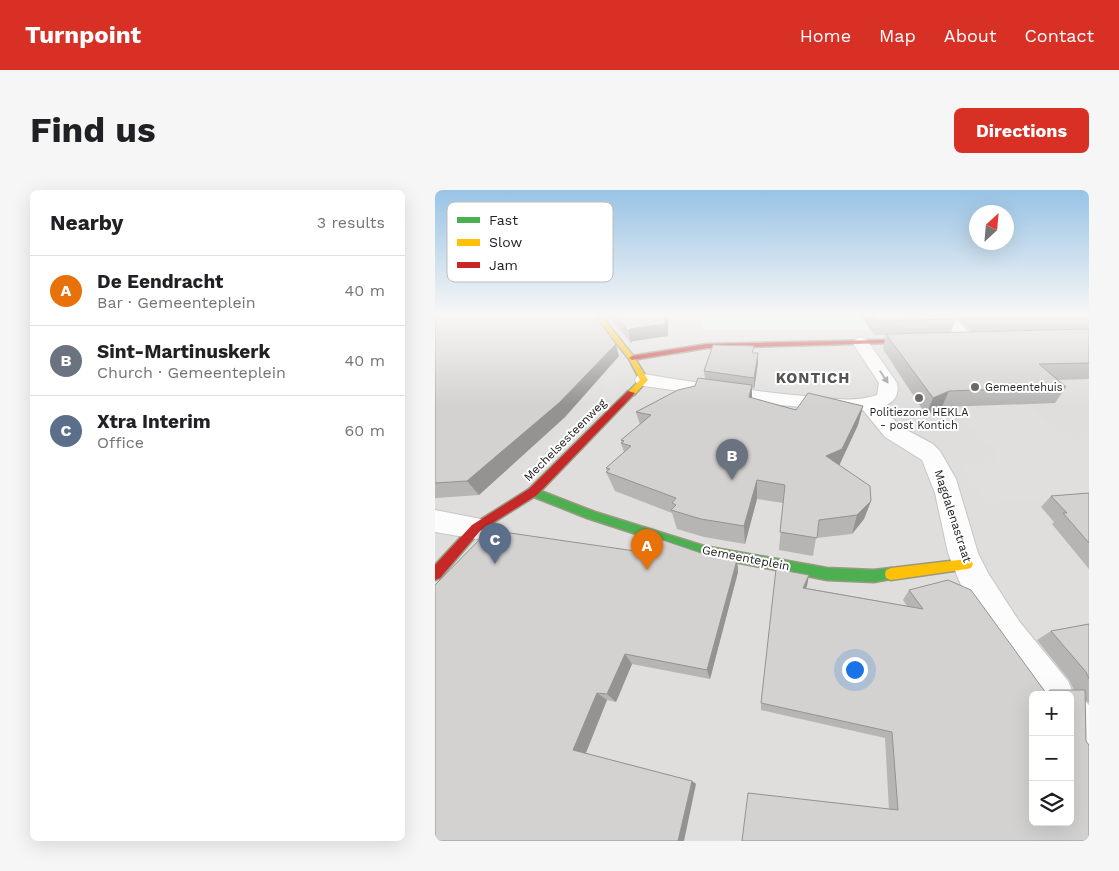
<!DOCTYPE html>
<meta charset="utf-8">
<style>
body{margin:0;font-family:"Work Sans",sans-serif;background:#f6f6f6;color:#202124}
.controls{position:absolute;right:15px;bottom:15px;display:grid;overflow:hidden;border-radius:8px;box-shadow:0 5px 20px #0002}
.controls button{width:45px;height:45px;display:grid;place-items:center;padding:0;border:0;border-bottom:1px solid #e0e0e0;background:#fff;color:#202124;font:25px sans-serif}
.compass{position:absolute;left:534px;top:15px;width:45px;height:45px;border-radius:50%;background:#fff;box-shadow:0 5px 20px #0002;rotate:26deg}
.you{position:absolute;left:419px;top:479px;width:18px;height:18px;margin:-12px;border:4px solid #fff;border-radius:50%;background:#1a73e8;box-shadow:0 0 0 8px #1a73e833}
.badge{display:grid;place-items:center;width:32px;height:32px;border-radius:50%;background:#d93025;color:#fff;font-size:16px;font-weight:700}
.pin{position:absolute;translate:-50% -41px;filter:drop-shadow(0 1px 2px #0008)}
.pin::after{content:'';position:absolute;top:26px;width:18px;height:15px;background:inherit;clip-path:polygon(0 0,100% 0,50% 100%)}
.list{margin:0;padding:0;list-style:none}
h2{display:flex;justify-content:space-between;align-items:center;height:65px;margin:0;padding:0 20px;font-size:21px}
h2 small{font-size:16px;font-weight:400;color:#757577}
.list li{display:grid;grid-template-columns:32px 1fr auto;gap:15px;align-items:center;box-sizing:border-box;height:70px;padding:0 20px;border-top:1px solid #e0e0e0}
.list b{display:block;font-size:19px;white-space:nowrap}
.list p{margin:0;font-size:16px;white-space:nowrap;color:#757577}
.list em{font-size:16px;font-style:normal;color:#757577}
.icon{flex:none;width:28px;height:28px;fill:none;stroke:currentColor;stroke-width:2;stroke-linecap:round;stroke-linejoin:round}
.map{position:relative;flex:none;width:654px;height:651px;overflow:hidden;border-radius:8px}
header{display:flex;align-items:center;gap:30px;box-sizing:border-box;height:70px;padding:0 25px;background:#d93025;color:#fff}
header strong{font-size:24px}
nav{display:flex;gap:28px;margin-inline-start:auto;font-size:18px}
.intro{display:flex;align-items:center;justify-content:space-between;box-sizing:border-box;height:120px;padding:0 30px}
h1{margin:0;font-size:35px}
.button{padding:12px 22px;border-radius:8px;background:#d93025;color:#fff;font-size:18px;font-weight:700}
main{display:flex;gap:30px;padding:0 30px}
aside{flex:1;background:#fff;border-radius:8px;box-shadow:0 5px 20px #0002}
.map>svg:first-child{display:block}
</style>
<header>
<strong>Turnpoint</strong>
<nav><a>Home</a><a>Map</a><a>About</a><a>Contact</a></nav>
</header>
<div class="intro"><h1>Find us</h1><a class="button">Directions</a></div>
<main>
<aside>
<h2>Nearby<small>3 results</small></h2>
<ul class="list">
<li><span class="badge" style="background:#e8710a">A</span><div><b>De Eendracht</b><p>Bar · Gemeenteplein</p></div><em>40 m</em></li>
<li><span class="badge" style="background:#6b7280">B</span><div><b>Sint-Martinuskerk</b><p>Church · Gemeenteplein</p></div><em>40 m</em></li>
<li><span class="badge" style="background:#5c6f8a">C</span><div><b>Xtra Interim</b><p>Office</p></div><em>60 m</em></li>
</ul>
</aside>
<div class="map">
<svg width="654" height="651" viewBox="0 0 654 651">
<rect width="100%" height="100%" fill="#efeeeb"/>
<path fill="#dfdedc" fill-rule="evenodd" d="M0,124H654V651H0ZM598,505H635V632H598Z"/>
<polygon fill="#dbf3db" points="269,124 439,124 441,140 266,139"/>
<g fill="#e0dfde">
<polygon points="412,160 425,167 437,191 439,200 396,204 315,201 318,188 323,187 326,162"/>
<polygon points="192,179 185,200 101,283 84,279 167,200 175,183"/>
<polygon points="593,215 633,250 654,248 654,303 551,314 528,274 557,273 565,261 539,247 545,242 502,219"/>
</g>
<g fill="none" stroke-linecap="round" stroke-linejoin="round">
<g stroke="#c7c6c5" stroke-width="2">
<g id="street">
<polygon points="501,124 516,124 539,148 541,151 539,154 527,154"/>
<path d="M425,147L431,149L462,193C465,206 458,213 447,217L466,237L498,254L505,261L521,289L543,363L553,383L584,431L633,491L639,505L649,510L654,515V567L639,561L635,556V505H598V509L559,455L525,393L513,363L500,303L487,270L450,247L428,220L407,221L345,215L209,196L202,194L200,190L202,186L209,184C262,193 316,201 369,206C393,208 419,213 442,205L444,193L417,152Z"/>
<polygon points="0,320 51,330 55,338 51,346 41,349 0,342"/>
</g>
</g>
<g stroke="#989983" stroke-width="3">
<polygon id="fast" points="98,298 160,322 269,356 392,378 439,380 456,378 461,380 462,384 461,388 439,392 392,390 269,366 152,328 94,305 93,302 94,299"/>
</g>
<g stroke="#989983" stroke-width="3">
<g id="slow">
<polygon points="159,124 165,124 199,167 213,190 199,205 192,203 205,190 194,169"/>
<polygon points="532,369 536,370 538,374 536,378 532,379 456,390 451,388 450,384 451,380 456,378"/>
</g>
</g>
<g stroke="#989983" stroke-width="3">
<g id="jam">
<polygon points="487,149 490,151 489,152 272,158 197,170 194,168 197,166 272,154"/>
<polygon points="193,201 200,203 102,305 45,341 5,388 0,390 0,375 37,335 94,299"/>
</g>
</g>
<polyline stroke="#d7cbc9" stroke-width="2" stroke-dasharray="1 1" stroke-linecap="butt" points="280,131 281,124"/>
<use href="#street" fill="#fdfcfc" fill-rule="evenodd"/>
<use href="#fast" fill="#4caf50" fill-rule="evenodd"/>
<use href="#slow" fill="#ffc107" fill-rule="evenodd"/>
<use href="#jam" fill="#c62828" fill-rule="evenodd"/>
</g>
<g fill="#b6b5b3">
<polygon points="0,124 184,166 130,227 44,305 1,308 0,309"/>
<polygon points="171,124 233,124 233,146 198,151 196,153"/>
<polygon points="425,124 516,124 521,129 516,142 536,142 518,124 654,124 654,189 622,190 631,197 620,213 507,217 491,225 448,159 451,145 439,145"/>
<polygon points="319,163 323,163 323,173 319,199 317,198 317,208 361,220 428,216 423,235 404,275 436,311 429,329 417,344 381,348 378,366 344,360 348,313 322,309 310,354 269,347 242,339 237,323 180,301 171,282 172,281 171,278 189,262 186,253 187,253 186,250 205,235 201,222 260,196 270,189 269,181"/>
<polygon points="654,303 654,379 617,334 619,332 606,317 616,306"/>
<polygon points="207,362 266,363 302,370 303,382 275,489 197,474 181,512 172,510 151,563 257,591 261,594 0,651"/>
<polygon points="374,385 371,398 472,416 468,410 474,400 610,502 615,500 639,500 634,490 602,450 616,441 654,434 654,513 650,510 654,651 454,620 450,548 326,520 326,513"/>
</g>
<g fill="#949392">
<polygon points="231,124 233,124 233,146 198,151 196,153 193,141 195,139"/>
<polygon points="181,154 184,166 130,227 44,305 32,291"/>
<polygon points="323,163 323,173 319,199 319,188"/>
<polygon points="317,195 317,213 314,207"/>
<polygon points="514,201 507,217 491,225 498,208"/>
<polygon points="428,216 423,235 403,278 391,266"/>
<polygon points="322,290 322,309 310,354 309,336"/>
<polygon points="436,311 429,329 417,344 422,325"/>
<polygon points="302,370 303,382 275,489 272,480"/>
<polygon points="374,385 372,396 366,408 368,398"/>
<polygon points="190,464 197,474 181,512 172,504"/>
<polygon points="162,503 172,510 150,565 138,560"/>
<polygon points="257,591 261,594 249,651 243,651"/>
</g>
<g fill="#d4d2d0" stroke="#949392" fill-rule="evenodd">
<polygon points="0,124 159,124 181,154 124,213 32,291 0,293"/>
<polygon points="178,124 231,124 230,134 195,139 193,141"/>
<polygon points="437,124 516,124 521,129 442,131"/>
<polygon points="538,124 654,124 654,126 543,128"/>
<polygon points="654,139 654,173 604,174 631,197 514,201 498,208 451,144"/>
<polygon points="278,155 319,156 317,163 323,163 319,188 269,181"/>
<polygon points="263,188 317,195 314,207 361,220 373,203 428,216 407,259 391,266 435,296 436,311 422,325 384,330 382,348 345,342 350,295 322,290 309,336 266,329 236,320 241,315 237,313 241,308 171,282 175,279 171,278 196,256 186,253 189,251 186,250 216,225 201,222 243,200 260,196"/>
<polygon points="654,303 654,353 628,323 632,323 616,306"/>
<polygon points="54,340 207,362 219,347 266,363 302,370 272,480 190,464 172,504 162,503 138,560 257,591 243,651 0,651 0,395"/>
<path d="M341,379L374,385L368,398L488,419L474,400L513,390L536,400L611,503L614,504L615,500H650L651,551L654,555V651H307L313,603L463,620L457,542L326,513ZM598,505H635V632H598Z"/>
<polygon points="654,434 654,489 651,482 616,441"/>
</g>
<defs><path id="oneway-solid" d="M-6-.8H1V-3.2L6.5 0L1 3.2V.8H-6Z" transform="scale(1.25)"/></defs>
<use fill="#9a9a9a" href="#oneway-solid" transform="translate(449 187) rotate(56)"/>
<linearGradient id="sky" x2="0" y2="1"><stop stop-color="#98c3e5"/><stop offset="0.58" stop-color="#f8f7f6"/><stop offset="1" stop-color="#f8f7f6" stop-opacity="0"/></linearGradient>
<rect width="654" height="215" fill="url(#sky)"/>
<g fill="#6a6968" stroke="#fff" stroke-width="2">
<circle cx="540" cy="197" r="5"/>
<circle cx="484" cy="208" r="5"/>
</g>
<g text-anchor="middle" stroke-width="4" stroke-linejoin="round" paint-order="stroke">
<g font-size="11" fill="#222" stroke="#fff" text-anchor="start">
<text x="550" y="201">Gemeentehuis</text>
<text x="484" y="226" text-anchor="middle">Politiezone HEKLA<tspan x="484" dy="13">- post Kontich</tspan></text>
</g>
<g font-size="12" fill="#222" stroke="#fff">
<text transform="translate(130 250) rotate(-45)" y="4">Mechelsesteenweg</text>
<text transform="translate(518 326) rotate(72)" y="4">Magdalenastraat</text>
<text transform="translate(311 368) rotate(11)" y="4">Gemeenteplein</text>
</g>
<g font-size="15" font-weight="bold" letter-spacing="1" fill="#555" stroke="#fff">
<text x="378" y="193">KONTICH</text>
</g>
</g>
<rect x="12" y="12" width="166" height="80" rx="8" fill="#fff" stroke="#bdbdbd" stroke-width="1"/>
<rect x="22" y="27" width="23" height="6" fill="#4caf50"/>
<rect x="22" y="49" width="23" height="7" fill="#ffc107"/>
<rect x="22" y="72" width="23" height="6" fill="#c62828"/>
<g font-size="14" fill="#222">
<text x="54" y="35">Fast</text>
<text x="54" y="57">Slow</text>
<text x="54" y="80">Jam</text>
</g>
</svg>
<div class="controls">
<button>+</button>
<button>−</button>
<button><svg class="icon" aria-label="layers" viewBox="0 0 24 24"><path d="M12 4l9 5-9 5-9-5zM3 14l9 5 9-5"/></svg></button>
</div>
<svg class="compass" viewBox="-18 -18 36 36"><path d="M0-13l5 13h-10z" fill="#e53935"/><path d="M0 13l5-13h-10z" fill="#757577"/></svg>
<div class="you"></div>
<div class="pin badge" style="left:212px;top:380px;background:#e8710a">A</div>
<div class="pin badge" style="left:297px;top:290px;background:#6b7280">B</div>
<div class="pin badge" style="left:60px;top:374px;background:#5c6f8a">C</div>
</div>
</main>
